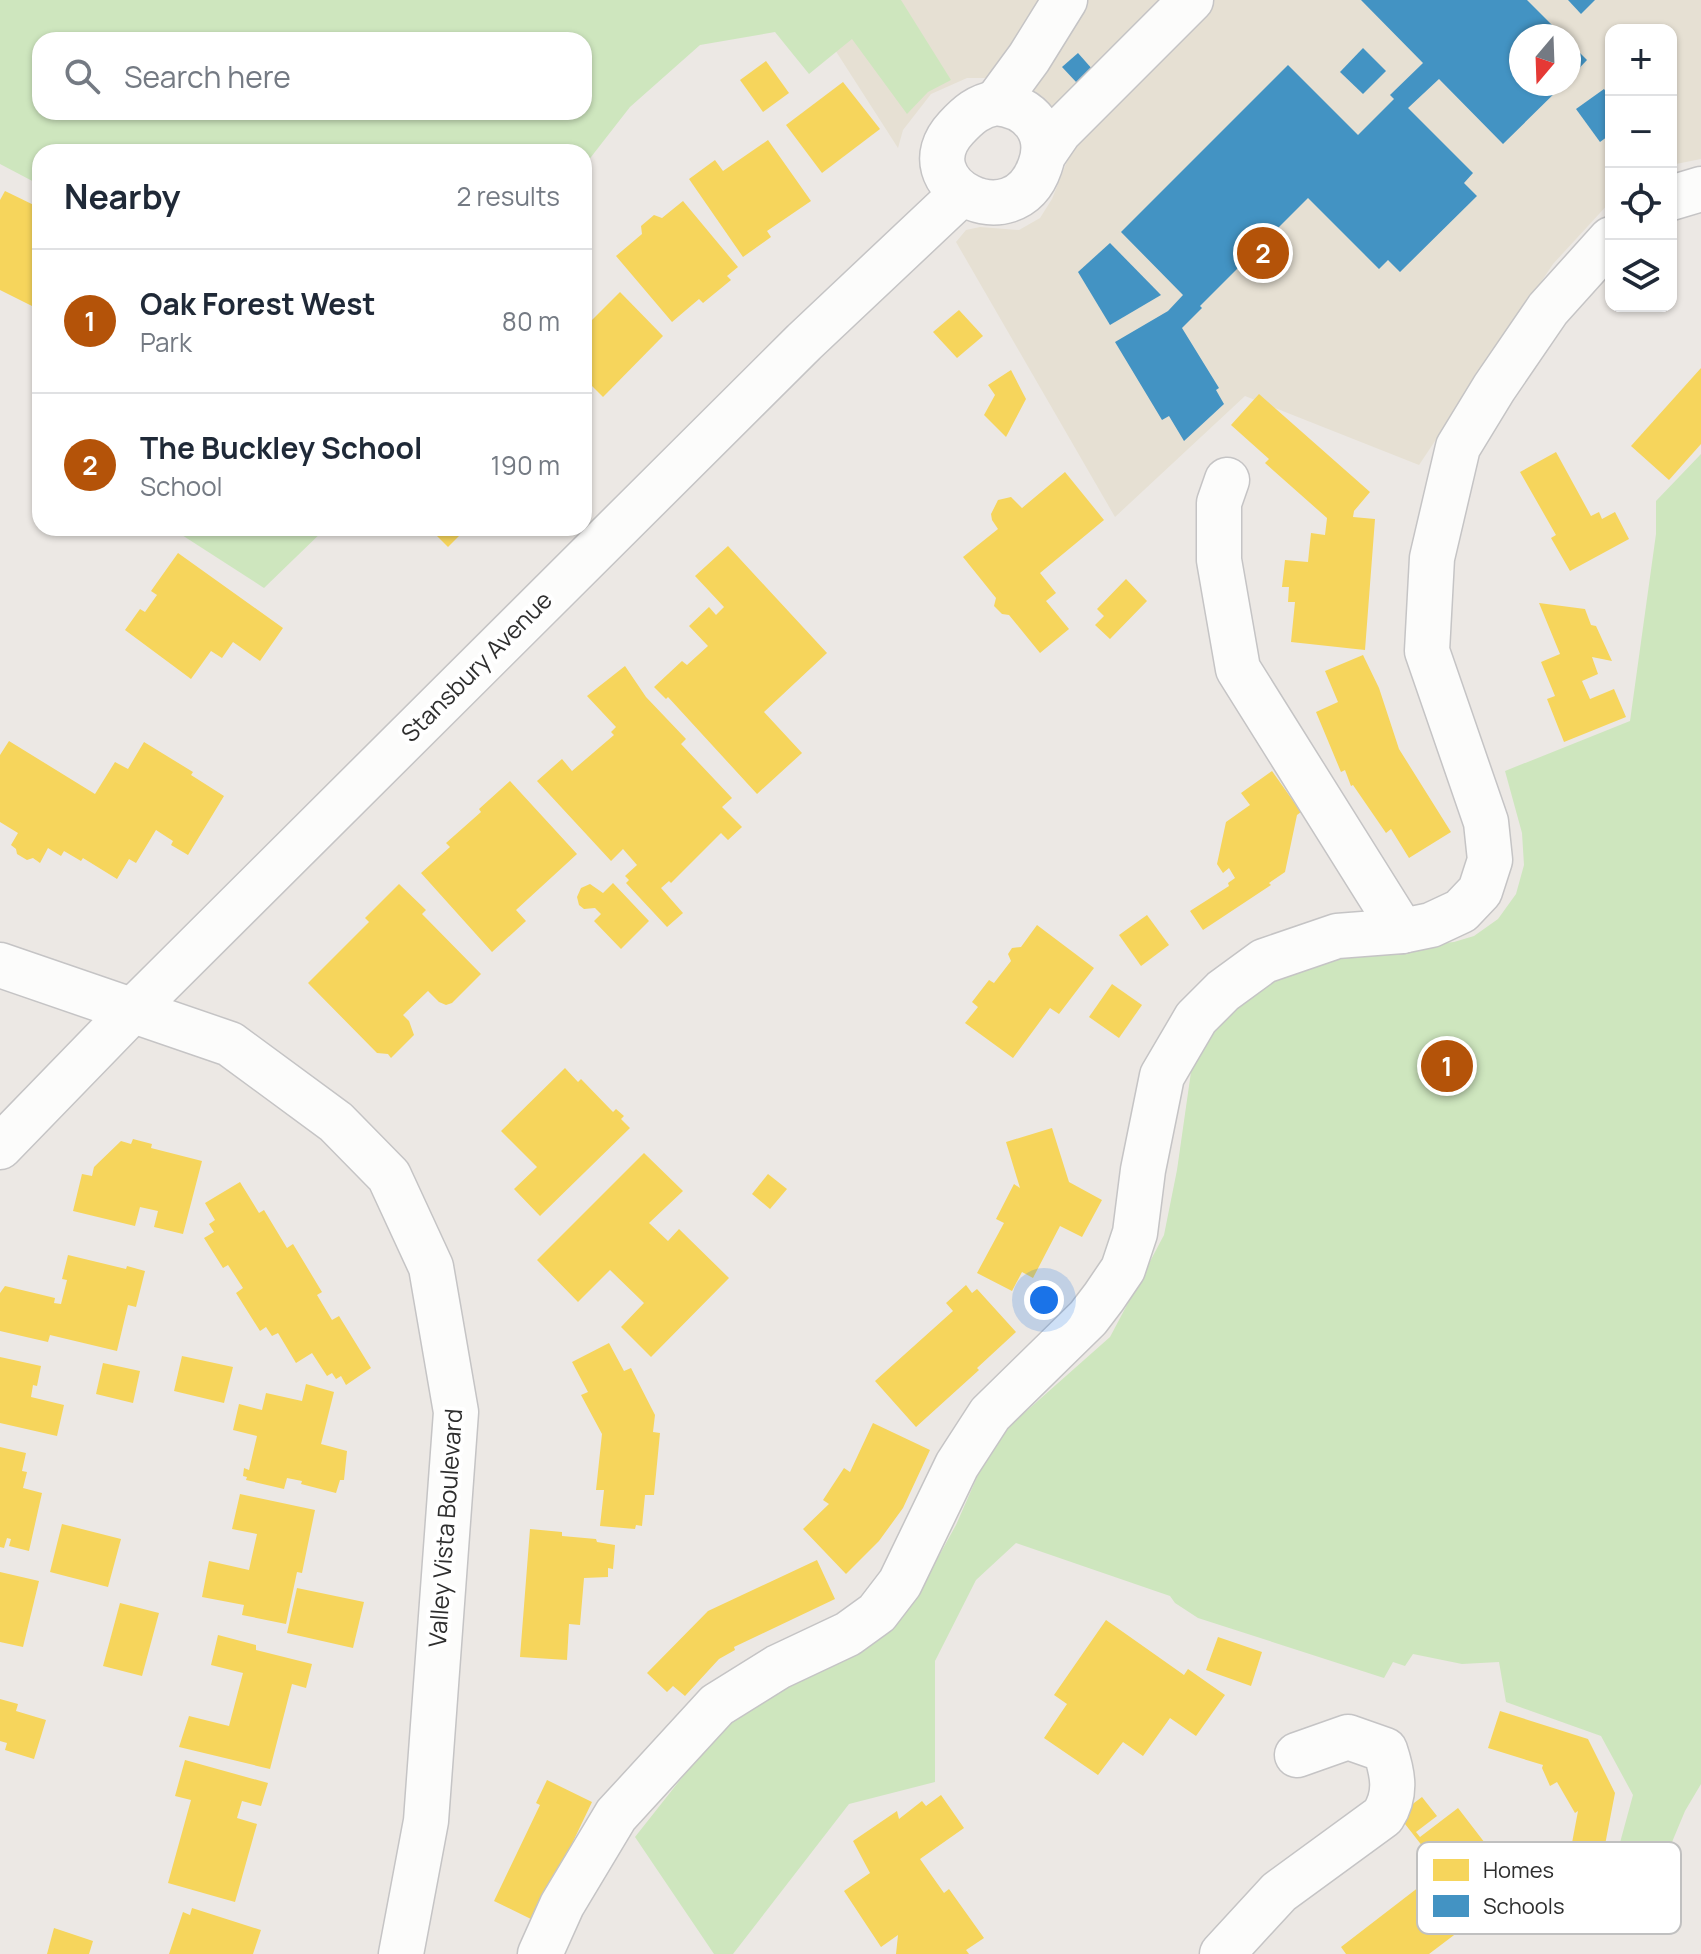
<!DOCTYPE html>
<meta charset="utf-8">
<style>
body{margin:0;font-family:Manrope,sans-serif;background:#f2f2f3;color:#1f2937}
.controls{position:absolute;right:24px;top:24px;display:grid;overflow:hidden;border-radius:16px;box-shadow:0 2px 6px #0004}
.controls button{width:72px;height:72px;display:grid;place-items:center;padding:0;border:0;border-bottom:2px solid #e0e1e3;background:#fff;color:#1f2937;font:40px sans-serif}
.compass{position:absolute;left:1509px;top:24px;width:72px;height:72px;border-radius:50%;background:#fff;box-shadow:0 2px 6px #0004;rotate:199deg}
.you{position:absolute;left:1044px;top:1300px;width:28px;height:28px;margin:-20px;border:6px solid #fff;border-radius:50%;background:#1a73e8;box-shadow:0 0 0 12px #1a73e833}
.badge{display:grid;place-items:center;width:52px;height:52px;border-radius:50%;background:#b45309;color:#fff;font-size:26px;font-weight:700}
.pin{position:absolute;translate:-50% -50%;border:4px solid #fff;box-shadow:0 2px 8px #0006}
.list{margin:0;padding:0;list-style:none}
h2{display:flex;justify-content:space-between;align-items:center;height:104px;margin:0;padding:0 32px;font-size:34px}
h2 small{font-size:26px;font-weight:400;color:#747a83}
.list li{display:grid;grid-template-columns:52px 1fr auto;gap:24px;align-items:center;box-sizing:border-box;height:144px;padding:0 32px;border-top:2px solid #e0e1e3}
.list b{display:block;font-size:30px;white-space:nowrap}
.list p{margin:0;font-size:26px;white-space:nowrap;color:#747a83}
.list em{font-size:26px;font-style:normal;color:#747a83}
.icon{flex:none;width:44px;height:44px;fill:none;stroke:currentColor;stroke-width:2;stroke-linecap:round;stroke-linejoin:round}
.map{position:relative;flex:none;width:1701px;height:1954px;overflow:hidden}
.search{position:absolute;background:#fff;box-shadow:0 2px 6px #0004;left:32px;top:32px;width:560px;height:88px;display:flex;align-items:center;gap:20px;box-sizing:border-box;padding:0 28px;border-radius:24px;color:#747a83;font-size:30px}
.panel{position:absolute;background:#fff;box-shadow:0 2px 6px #0004;left:32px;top:144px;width:560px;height:392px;border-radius:24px}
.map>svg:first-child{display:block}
</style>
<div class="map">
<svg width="1701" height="1954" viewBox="0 0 1701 1954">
<rect width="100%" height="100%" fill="#ece8e4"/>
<path fill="#e6e0d3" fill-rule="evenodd" d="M803,0H1701V159L1671,165V30H1611V201L1553,264L1419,465L1245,396L1115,517L956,242L966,230L980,227L1019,230L1040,218L1052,199L1069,156L1063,116L1045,100L1023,86L995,78H967L931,94L903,130L898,148ZM1521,36H1569V84H1521Z"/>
<g fill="#cee6be" fill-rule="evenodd">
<path d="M0,0H901L951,80L928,92L907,114L852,39L809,74L775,32L700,45L630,107L584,166V152H40V185L0,164ZM40,40H584V112H40Z"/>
<polygon points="1701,454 1701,1784 1685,1811 1662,1866 1618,1850 1633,1795 1601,1736 1506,1702 1499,1662 1462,1664 1413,1654 1405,1666 1393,1662 1384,1678 1198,1618 1175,1603 1170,1596 1016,1543 976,1580 935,1661 935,1782 849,1804 733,1954 714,1954 635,1837 718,1732 758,1701 883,1634 910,1608 956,1525 981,1468 1006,1429 1110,1337 1164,1235 1177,1170 1191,1072 1194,1059 1206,1034 1291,958 1454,942 1474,936 1498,919 1516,894 1524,865 1522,833 1505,771 1630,721 1656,534 1656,501"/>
<polygon points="171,528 326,528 264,588"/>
</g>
<g fill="#f6d55c">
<polygon points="766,61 789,93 763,112 740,80"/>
<polygon points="843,82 880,129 822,173 786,125"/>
<polygon points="768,140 811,201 767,231 771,237 743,257 689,179 715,160 723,171"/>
<polygon points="5,191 40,208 40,310 0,290 0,200"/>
<polygon points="683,201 738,267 727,276 731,280 703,303 699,299 672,322 616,256 642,234 641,226 654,215 662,218"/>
<polygon points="620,292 663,336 603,397 584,378 584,328"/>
<polygon points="959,310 983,336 957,358 933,332"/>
<polygon points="1701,368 1701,444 1669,480 1631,446"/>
<polygon points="1011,370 1026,399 1006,437 984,415 995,395 988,385"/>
<polygon points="1259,394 1370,492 1354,511 1353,517 1375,519 1365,650 1291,642 1295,602 1288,602 1289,587 1282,587 1285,560 1308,562 1311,533 1325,535 1327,518 1265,463 1269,459 1231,425"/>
<polygon points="1556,452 1591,516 1599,512 1602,519 1615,512 1629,539 1570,571 1551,538 1556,535 1520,472"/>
<polygon points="1065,472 1104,520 1040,573 1056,593 1046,601 1069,629 1040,653 1009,615 1002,614 994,606 996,598 963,557 998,529 992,520 991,514 998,500 1011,497 1022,508"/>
<polygon points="429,528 467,528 448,547"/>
<polygon points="728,546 827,653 764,712 802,753 757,794 668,697 666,699 654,687 682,661 687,665 708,646 689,626 709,607 716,615 724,607 695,576"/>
<polygon points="178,553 283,628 260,661 233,642 222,658 211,651 191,679 125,630 140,609 145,612 157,595 151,591"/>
<polygon points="1126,579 1147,601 1110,639 1095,625 1104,616 1097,609"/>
<polygon points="1539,603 1585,609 1591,625 1596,626 1612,661 1592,657 1598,674 1582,681 1590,699 1614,689 1626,717 1564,742 1547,699 1555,696 1541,662 1560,654"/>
<polygon points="1363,655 1379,688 1399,749 1451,832 1409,858 1391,829 1386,833 1353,785 1351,786 1345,770 1341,772 1316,712 1338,702 1325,671"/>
<polygon points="625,666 646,697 686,739 681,744 732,798 722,807 742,827 728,840 721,833 671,883 669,881 661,888 683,913 667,927 626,883 629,880 625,876 637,865 623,849 611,861 537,781 562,759 572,771 614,735 611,732 616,727 587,696"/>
<polygon points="9,741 95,794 115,762 128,769 144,742 193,772 191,775 224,796 188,855 171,845 173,841 156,830 136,863 129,859 117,879 83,858 81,861 64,851 61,856 48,848 40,863 33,858 27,860 17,854 16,849 11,845 18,833 0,822 0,755"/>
<polygon points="1272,771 1301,812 1297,815 1285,872 1269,883 1271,885 1203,930 1190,911 1229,886 1228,883 1235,878 1229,868 1223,873 1217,864 1226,822 1250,805 1241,793"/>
<polygon points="510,781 577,854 516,910 526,921 492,952 421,873 450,847 446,843 481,812 479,809"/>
<polygon points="613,883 649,921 621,949 594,921 601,914 595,908 584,909 579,905 577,897 581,888 590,884 603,893"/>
<polygon points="399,884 426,910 422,914 481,974 452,1003 446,1005 439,1002 428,991 403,1015 409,1021 414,1035 391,1058 388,1054 377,1053 308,983 369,922 365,918"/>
<polygon points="1147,915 1169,945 1141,966 1119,935"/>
<polygon points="1037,925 1094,968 1059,1014 1050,1008 1013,1058 965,1023 978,1007 972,1002 989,980 994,983 1011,961 1008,954 1012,948 1021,947"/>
<polygon points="1112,984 1142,1005 1119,1038 1089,1017"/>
<polygon points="565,1068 578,1082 581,1079 613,1112 616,1109 624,1116 621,1119 630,1128 540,1216 514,1189 537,1167 501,1131"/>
<polygon points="1052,1128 1069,1182 1102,1200 1082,1237 1060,1226 1033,1278 1022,1272 1012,1291 977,1273 1004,1223 996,1219 1014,1184 1020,1188 1006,1142"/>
<polygon points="133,1139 152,1144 151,1148 202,1161 183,1234 154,1227 158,1211 140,1207 135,1226 73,1211 82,1174 92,1176 94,1167 121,1141 131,1144"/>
<polygon points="644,1153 683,1191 649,1223 668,1241 679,1229 729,1278 651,1357 621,1327 644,1303 610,1270 578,1302 537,1260"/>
<polygon points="768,1174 787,1189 770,1209 752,1194"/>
<polygon points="240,1182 259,1213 264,1210 287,1248 293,1244 322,1292 317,1295 332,1320 339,1316 371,1368 346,1385 341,1376 336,1379 332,1373 327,1376 312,1353 296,1363 278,1333 272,1336 266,1327 260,1331 236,1293 243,1288 228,1265 223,1268 204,1238 214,1232 209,1224 215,1220 205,1203"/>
<polygon points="68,1255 126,1269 127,1266 145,1271 136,1307 128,1305 117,1351 50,1335 48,1342 0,1331 0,1293 5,1286 55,1298 54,1303 61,1304 67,1280 62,1279"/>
<polygon points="966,1285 972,1293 977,1289 1016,1332 977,1368 979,1370 916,1427 875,1381 953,1311 946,1303"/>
<polygon points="609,1343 624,1371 631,1368 655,1415 653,1432 660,1433 654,1495 645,1495 642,1526 636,1525 635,1529 600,1526 604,1490 596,1490 602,1434 581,1395 588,1392 572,1362"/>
<polygon points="182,1356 233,1367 224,1403 174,1391"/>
<polygon points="0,1357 41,1366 37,1386 33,1385 31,1397 64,1405 57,1436 0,1423"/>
<polygon points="103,1363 140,1371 133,1403 96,1394"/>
<polygon points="306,1384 334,1392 321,1444 347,1451 344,1480 340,1480 336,1493 301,1484 302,1481 287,1478 284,1489 246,1480 247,1477 243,1476 244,1468 249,1470 257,1436 233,1430 239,1404 262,1410 266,1393 302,1401"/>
<polygon points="873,1423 930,1450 903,1508 879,1541 846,1574 803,1529 829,1504 823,1500 844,1468 850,1472"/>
<polygon points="0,1447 26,1453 22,1471 27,1472 23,1488 42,1493 29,1551 9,1546 11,1539 7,1538 4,1548 0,1547"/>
<polygon points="240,1494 315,1510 302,1573 297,1572 286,1624 242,1615 244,1605 202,1597 209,1561 249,1570 257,1534 232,1529"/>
<polygon points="62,1524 121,1539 108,1587 50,1572"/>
<polygon points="530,1529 562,1532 562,1536 596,1539 597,1542 615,1545 613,1569 608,1568 608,1577 584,1578 580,1625 569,1624 567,1660 520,1657"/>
<polygon points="817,1560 835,1599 734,1647 735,1650 719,1659 685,1696 673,1686 667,1692 647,1673 708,1611"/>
<polygon points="0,1572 39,1581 23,1647 0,1642"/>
<polygon points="297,1588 364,1602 353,1648 287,1633"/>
<polygon points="120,1603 159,1613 142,1676 103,1666"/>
<polygon points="1106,1620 1184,1675 1188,1669 1225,1695 1196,1736 1170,1718 1143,1756 1123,1742 1098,1775 1044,1738 1067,1704 1054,1695"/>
<polygon points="218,1635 256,1645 256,1650 312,1664 306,1688 292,1684 270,1769 179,1747 189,1716 229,1726 243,1673 211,1665"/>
<polygon points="1218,1637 1262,1652 1251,1686 1206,1670"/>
<polygon points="0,1699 18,1704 16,1711 46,1720 34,1759 5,1750 7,1743 0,1741"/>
<polygon points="1500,1711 1588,1739 1615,1793 1594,1902 1562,1896 1578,1811 1575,1813 1557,1782 1550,1786 1542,1768 1543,1765 1488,1748"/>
<polygon points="185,1760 268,1783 261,1806 242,1801 237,1818 257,1824 235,1902 168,1883 191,1800 175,1796"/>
<polygon points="547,1780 592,1802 535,1921 494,1901 540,1805 536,1803"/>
<polygon points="941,1795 964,1828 920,1859 944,1893 949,1889 984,1938 966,1950 969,1954 896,1954 898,1935 881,1947 844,1891 870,1873 853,1841 897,1811 899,1819 922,1801 926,1806"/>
<polygon points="1422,1797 1437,1816 1416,1832 1420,1837 1458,1808 1488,1847 1468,1863 1485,1886 1450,1913 1462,1929 1429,1954 1346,1954 1341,1947 1441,1870 1398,1815"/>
<polygon points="192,1908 261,1930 253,1954 169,1954 183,1912 190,1915"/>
<polygon points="54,1928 93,1941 89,1954 47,1954"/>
</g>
<g fill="#4393c3">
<polygon points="1361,0 1527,0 1563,36 1521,36 1521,84 1564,84 1503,144 1439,79 1408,108 1473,173 1464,183 1477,196 1400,272 1388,260 1379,269 1308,198 1200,306 1202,308 1182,328 1219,388 1216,390 1224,404 1184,441 1169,416 1162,420 1115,342 1168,311 1183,295 1121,232 1288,65 1358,135 1394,99 1390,95 1423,63"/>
<polygon points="1568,0 1595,0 1581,14"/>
<polygon points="1569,42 1587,60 1569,79"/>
<polygon points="1363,48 1386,71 1363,94 1340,72"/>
<polygon points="1078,53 1093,70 1077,83 1062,67"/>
<polygon points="1604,89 1611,99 1611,134 1600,142 1576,109"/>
<polygon points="1110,243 1161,295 1110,325 1078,272"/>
</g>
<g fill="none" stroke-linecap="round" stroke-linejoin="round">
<g stroke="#c5c4c5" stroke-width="47">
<g id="minor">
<path d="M996,103C1031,106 1052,133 1040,166C1014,242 904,184 956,128C968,115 978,106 996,103Z"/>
<polyline points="996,103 1029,58 1065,0"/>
<polyline points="1046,151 1059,132 1191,0"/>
<polyline points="1671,198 1701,189"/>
<polyline points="1227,480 1219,503 1219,560 1238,669 1402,931"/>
<polyline points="0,965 230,1044 336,1122 389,1176 431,1267 456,1412 426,1821 401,1954"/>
<polyline points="0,1147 132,1011 804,342 961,194"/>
<polyline points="540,1954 562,1905 616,1815 717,1705 778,1667 848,1634 877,1613 900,1583 957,1465 990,1414 1088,1318 1104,1297 1123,1269 1135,1233 1143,1170 1162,1076 1196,1018 1223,991 1264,961 1337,936 1402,931 1431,925 1461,911 1480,891 1490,860 1486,822 1427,651 1432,558 1458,447 1494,388 1548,309 1611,239"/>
<path d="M1222,1954L1279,1892L1383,1816C1397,1794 1393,1774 1385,1750L1348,1737L1297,1755"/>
</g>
</g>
<use href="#minor" stroke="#fcfcfb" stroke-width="44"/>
</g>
<g text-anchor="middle" stroke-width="8" stroke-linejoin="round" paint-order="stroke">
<g font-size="24" fill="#2e2e2e" stroke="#fff">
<text transform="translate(477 667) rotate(-45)" y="8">Stansbury Avenue</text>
<text transform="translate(446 1528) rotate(-86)" y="8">Valley Vista Boulevard</text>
</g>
</g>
<rect x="1417" y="1842" width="264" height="92" rx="12" fill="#fff" stroke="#c0c0c0" stroke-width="2"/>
<rect x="1433" y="1859" width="36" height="22" fill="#f6d55c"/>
<rect x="1433" y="1895" width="36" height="22" fill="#4393c3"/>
<g font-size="22" fill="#2e2e2e">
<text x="1483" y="1878">Homes</text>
<text x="1483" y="1914">Schools</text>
</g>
</svg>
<div class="controls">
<button>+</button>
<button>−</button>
<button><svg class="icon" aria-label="locate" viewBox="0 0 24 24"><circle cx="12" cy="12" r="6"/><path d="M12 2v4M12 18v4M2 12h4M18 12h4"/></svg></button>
<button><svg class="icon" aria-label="layers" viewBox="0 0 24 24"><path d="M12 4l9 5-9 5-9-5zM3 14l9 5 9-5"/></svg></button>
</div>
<svg class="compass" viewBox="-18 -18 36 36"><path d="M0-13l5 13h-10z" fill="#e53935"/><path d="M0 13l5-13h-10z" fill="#747a83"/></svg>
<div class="you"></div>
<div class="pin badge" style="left:1447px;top:1066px">1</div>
<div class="pin badge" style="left:1263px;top:253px">2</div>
<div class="search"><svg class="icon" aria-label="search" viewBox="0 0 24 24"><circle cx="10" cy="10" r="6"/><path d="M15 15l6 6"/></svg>Search here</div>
<section class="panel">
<h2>Nearby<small>2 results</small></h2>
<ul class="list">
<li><span class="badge">1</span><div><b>Oak Forest West</b><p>Park</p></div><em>80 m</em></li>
<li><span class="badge">2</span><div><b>The Buckley School</b><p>School</p></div><em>190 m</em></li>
</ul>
</section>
</div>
